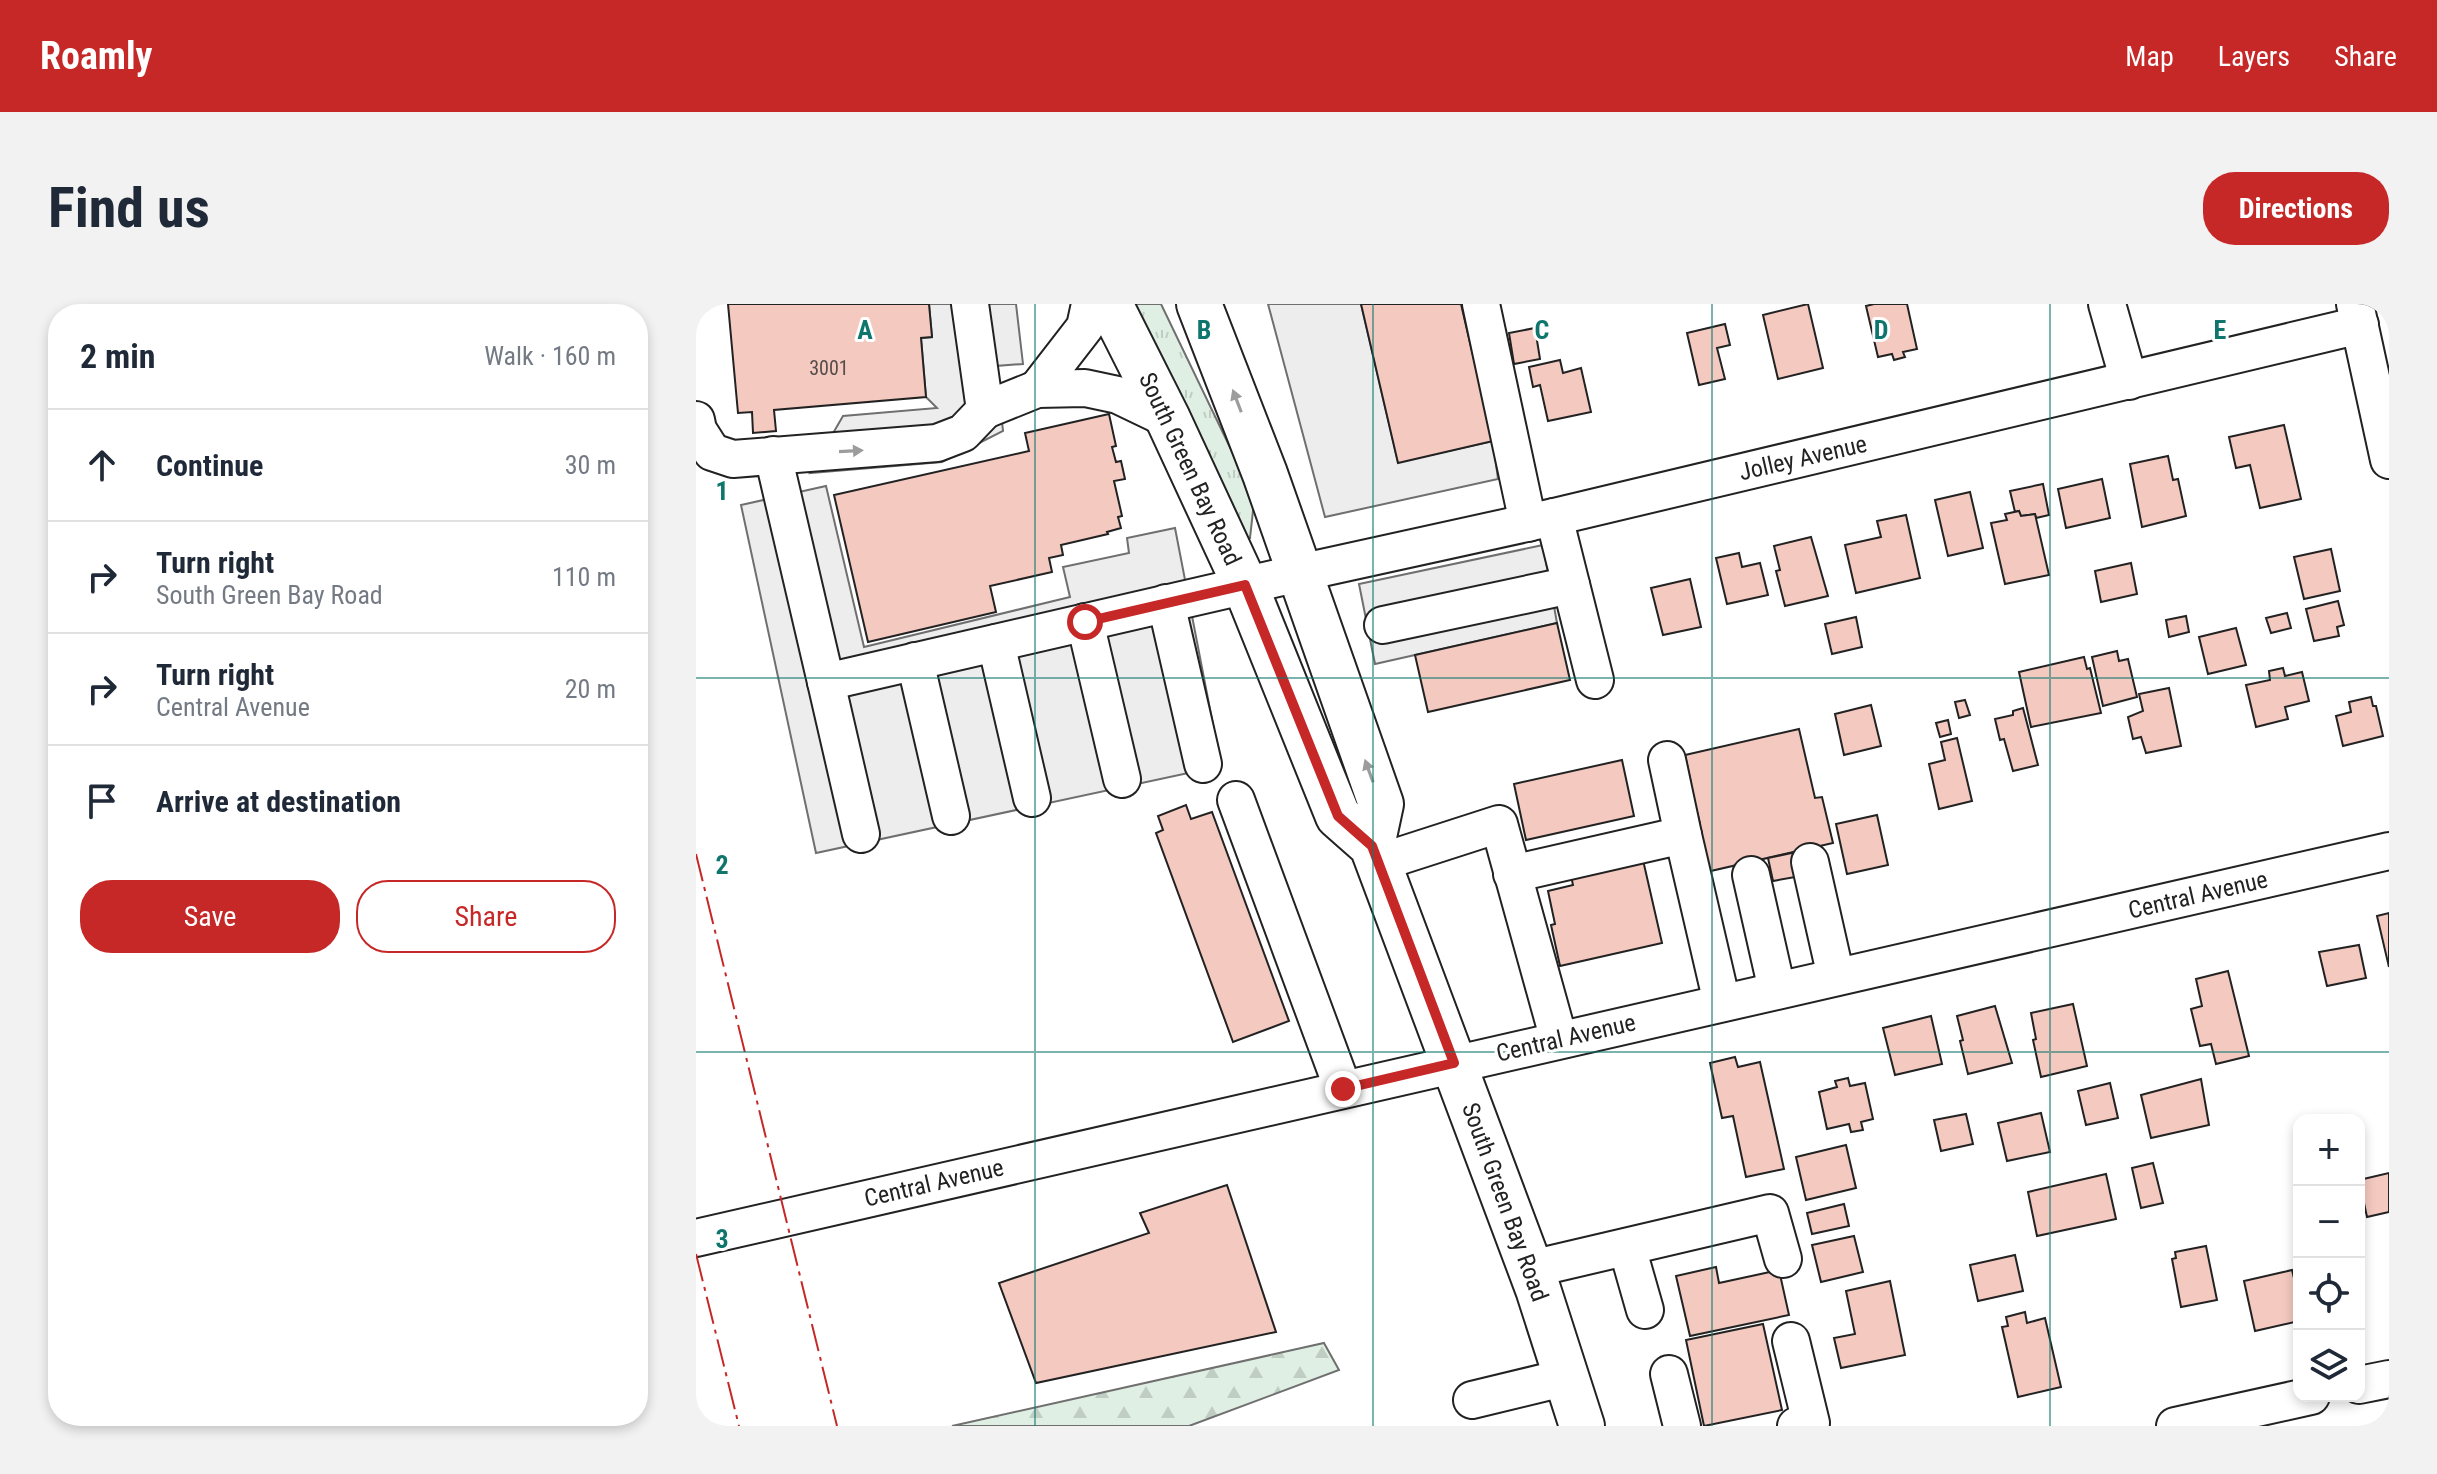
<!DOCTYPE html>
<meta charset="utf-8">
<style>
body{margin:0;font-family:"Roboto Condensed",sans-serif;background:#f2f2f3;color:#1f2937}
.controls{position:absolute;right:24px;bottom:24px;display:grid;overflow:hidden;border-radius:16px;box-shadow:0 4px 12px #0003}
.controls button{width:72px;height:72px;display:grid;place-items:center;padding:0;border:0;border-bottom:2px solid #e0e1e3;background:#fff;color:#1f2937;font:40px sans-serif}
.stop{position:absolute;width:24px;height:24px;margin:-18px;border:6px solid #c62828;border-radius:50%;background:#fff}
.stop.end{background:#c62828;border-color:#fff;box-shadow:0 2px 8px #0008}
.list{margin:0;padding:0;list-style:none}
h2{display:flex;justify-content:space-between;align-items:center;height:104px;margin:0;padding:0 32px;font-size:34px}
h2 small{font-size:26px;font-weight:400;color:#747a83}
.list li{display:grid;grid-template-columns:52px 1fr auto;gap:24px;align-items:center;box-sizing:border-box;height:112px;padding:0 32px;border-top:2px solid #e0e1e3}
.list b{display:block;font-size:30px;white-space:nowrap}
.list p{margin:0;font-size:26px;white-space:nowrap;color:#747a83}
.list em{font-size:26px;font-style:normal;color:#747a83}
.actions{display:flex;gap:16px;padding:24px 32px}
.actions a{flex:1;padding:18px 0;border:2px solid #c62828;border-radius:32px;text-align:center;font-size:28px;color:#c62828}
.actions .main{background:#c62828;color:#fff}
.icon{flex:none;width:44px;height:44px;fill:none;stroke:currentColor;stroke-width:2;stroke-linecap:round;stroke-linejoin:round}
.map{position:relative;flex:none;width:1693px;height:1122px;overflow:hidden;border-radius:32px}
header{display:flex;align-items:center;gap:48px;box-sizing:border-box;height:112px;padding:0 40px;background:#c62828;color:#fff}
header strong{font-size:38px}
nav{display:flex;gap:44px;margin-inline-start:auto;font-size:28px}
.intro{display:flex;align-items:center;justify-content:space-between;box-sizing:border-box;height:192px;padding:0 48px}
h1{margin:0;font-size:56px}
.button{padding:20px 36px;border-radius:32px;background:#c62828;color:#fff;font-size:28px;font-weight:700}
main{display:flex;gap:48px;padding:0 48px}
aside{flex:1;background:#fff;border-radius:32px;box-shadow:0 4px 12px #0003}
.map>svg:first-child{display:block}
</style>
<header>
<strong>Roamly</strong>
<nav><a>Map</a><a>Layers</a><a>Share</a></nav>
</header>
<div class="intro"><h1>Find us</h1><a class="button">Directions</a></div>
<main>
<aside>
<h2>2 min<small>Walk · 160 m</small></h2>
<ul class="list">
<li><svg class="icon" aria-label="ahead" viewBox="0 0 24 24"><path d="M12 20V5M6 11l6-6 6 6"/></svg><div><b>Continue</b></div><em>30 m</em></li>
<li><svg class="icon" aria-label="right" viewBox="0 0 24 24"><path d="M7 20v-9h11M14 6l5 5-5 5"/></svg><div><b>Turn right</b><p>South Green Bay Road</p></div><em>110 m</em></li>
<li><svg class="icon" aria-label="right" viewBox="0 0 24 24"><path d="M7 20v-9h11M14 6l5 5-5 5"/></svg><div><b>Turn right</b><p>Central Avenue</p></div><em>20 m</em></li>
<li><svg class="icon" aria-label="arrive" viewBox="0 0 24 24"><path d="M6 21V4h12l-3 4 3 4H6"/></svg><div><b>Arrive at destination</b></div></li>
</ul>
<div class="actions"><a class="main">Save</a><a>Share</a></div>
</aside>
<div class="map">
<svg width="1693" height="1122" viewBox="0 0 1693 1122">
<defs>
<pattern id="grass-tufts" width="24" height="20" patternUnits="userSpaceOnUse" patternTransform="scale(2)"><rect width="24" height="20" fill="#e0efe3"/><path d="M3 7l-1-3M5 7V3M7 7l1-3M15 17l-1-3M17 17v-4M19 17l1-3" fill="none" stroke="#c0cdc2"/></pattern>
<pattern id="forest-firs" width="22" height="20" patternUnits="userSpaceOnUse" patternTransform="scale(2)"><rect width="22" height="20" fill="#e0efe3"/><path d="M5 1l3.5 6h-7zM16 11l3.5 6h-7z" fill="#c0cdc2"/></pattern>
</defs>
<rect width="100%" height="100%" fill="#fff"/>
<polygon fill="url(#grass-tufts)" stroke="#6f6f6f" stroke-width="2" points="437,0 465,0 555,187 558,198 554,234 550,234"/>
<polygon fill="url(#forest-firs)" stroke="#6f6f6f" stroke-width="2" points="628,1039 643,1066 493,1122 256,1122"/>
<g fill="#ededed" stroke="#6f6f6f" stroke-width="2">
<polygon points="233,0 320,0 327,60 300,62 307,127 246,158 114,169 147,112 241,104 230,93 225,34 236,33"/>
<polygon points="572,0 665,0 702,158 797,137 802,175 629,213"/>
<polygon points="130,182 168,343 374,293 367,263 433,249 431,234 479,224 525,462 120,549 45,201"/>
<polygon points="847,241 861,319 679,360 663,280"/>
</g>
<g fill="#f3c9c0" stroke="#222" stroke-width="2">
<polygon points="32,0 233,0 236,33 225,34 230,93 78,106 80,127 57,129 56,108 42,109"/>
<polygon points="665,0 765,0 797,137 702,159"/>
<polygon points="1112,0 1127,64 1082,75 1067,11"/>
<polygon points="1178,0 1211,0 1221,45 1207,48 1209,53 1198,56 1196,50 1182,53 1170,2"/>
<polygon points="1029,20 1034,41 1021,44 1029,75 1003,81 991,29"/>
<polygon points="839,24 844,55 818,60 813,29"/>
<polygon points="864,56 867,69 885,64 895,108 852,117 844,81 837,83 833,63"/>
<polygon points="413,110 420,142 416,143 420,158 425,157 429,175 418,177 426,212 422,213 425,224 411,228 412,230 365,241 367,251 353,254 356,268 294,282 300,308 172,338 138,191 333,147 329,129"/>
<polygon points="1588,121 1605,195 1564,204 1554,161 1540,164 1533,133"/>
<polygon points="1472,152 1477,176 1482,175 1490,212 1446,223 1434,160"/>
<polygon points="1406,175 1414,214 1370,224 1362,185"/>
<polygon points="1347,180 1353,211 1340,214 1339,210 1325,212 1323,207 1319,208 1314,187"/>
<polygon points="1274,188 1287,244 1252,252 1239,196"/>
<polygon points="1323,207 1325,212 1339,210 1353,271 1309,280 1295,219 1311,216 1309,210"/>
<polygon points="1210,211 1224,274 1160,289 1149,241 1185,233 1181,217"/>
<polygon points="1115,233 1132,292 1089,302 1080,267 1084,266 1078,242"/>
<polygon points="1635,245 1644,287 1608,295 1598,253"/>
<polygon points="1043,249 1046,263 1064,259 1072,291 1031,300 1020,254"/>
<polygon points="1435,259 1441,290 1405,298 1399,267"/>
<polygon points="994,275 1005,323 967,331 955,284"/>
<polygon points="1642,297 1648,321 1641,323 1643,332 1618,337 1610,305"/>
<polygon points="1591,309 1595,324 1575,329 1570,314"/>
<polygon points="1490,312 1493,328 1473,333 1470,316"/>
<polygon points="1160,313 1166,343 1136,350 1129,320"/>
<polygon points="861,319 874,376 732,408 719,351"/>
<polygon points="1540,324 1550,361 1512,370 1503,333"/>
<polygon points="1421,347 1423,357 1432,355 1441,393 1407,402 1396,353"/>
<polygon points="1388,353 1391,365 1394,364 1405,409 1335,423 1323,368"/>
<polygon points="1587,364 1589,372 1606,368 1613,397 1589,403 1592,415 1560,423 1550,381 1574,376 1573,367"/>
<polygon points="1473,384 1485,442 1450,449 1445,433 1437,435 1432,413 1447,407 1443,390"/>
<polygon points="1675,393 1677,402 1680,402 1687,432 1647,442 1640,412 1655,408 1653,398"/>
<polygon points="1269,396 1274,411 1263,414 1259,398"/>
<polygon points="1175,401 1185,442 1148,451 1139,410"/>
<polygon points="1327,404 1342,461 1317,467 1308,435 1304,436 1299,415 1317,411 1317,407"/>
<polygon points="1252,416 1255,430 1244,433 1240,419"/>
<polygon points="1103,425 1119,494 1126,493 1137,539 1006,569 995,522 1004,520 996,487 991,489 989,481 995,479 989,451"/>
<polygon points="1261,434 1276,497 1243,505 1233,460 1249,456 1245,438"/>
<polygon points="926,456 938,512 830,536 818,480"/>
<polygon points="490,501 495,515 516,508 593,717 537,738 460,529 467,526 462,512"/>
<polygon points="1181,511 1192,561 1151,570 1140,520"/>
<polygon points="1100,548 1105,572 1077,577 1072,554"/>
<polygon points="947,556 966,639 864,662 855,621 859,620 852,587 877,581 875,572"/>
<polygon points="1693,609 1693,663 1681,612"/>
<polygon points="1663,641 1670,674 1631,682 1623,648"/>
<polygon points="1532,667 1553,752 1520,760 1515,740 1504,742 1495,705 1506,702 1500,675"/>
<polygon points="1377,700 1391,762 1345,773 1337,736 1340,735 1335,709"/>
<polygon points="1299,702 1316,759 1272,770 1264,737 1267,736 1261,712"/>
<polygon points="1235,712 1246,760 1199,771 1187,724"/>
<polygon points="1039,753 1042,763 1064,758 1088,865 1050,873 1037,812 1026,814 1014,759"/>
<polygon points="1152,774 1154,782 1169,779 1177,815 1165,818 1167,826 1155,828 1153,820 1131,825 1123,788 1141,783 1139,777"/>
<polygon points="1505,775 1513,821 1455,834 1445,791"/>
<polygon points="1414,779 1422,814 1390,821 1382,787"/>
<polygon points="1345,809 1354,848 1311,857 1302,819"/>
<polygon points="1270,810 1277,840 1245,847 1238,816"/>
<polygon points="1150,841 1160,884 1110,896 1100,853"/>
<polygon points="1457,859 1467,899 1445,904 1436,864"/>
<polygon points="1693,869 1693,908 1671,913 1663,876"/>
<polygon points="1410,870 1420,915 1341,932 1332,888"/>
<polygon points="531,881 580,1028 340,1079 303,979 453,929 444,909"/>
<polygon points="1148,900 1153,922 1116,930 1111,909"/>
<polygon points="1158,932 1167,968 1125,978 1116,941"/>
<polygon points="1510,942 1521,996 1485,1003 1476,955 1480,954 1479,948"/>
<polygon points="1319,951 1327,987 1282,997 1274,961"/>
<polygon points="1020,963 1023,979 1083,966 1093,1011 994,1032 980,972"/>
<polygon points="1596,966 1603,995 1603,1017 1559,1027 1548,977"/>
<polygon points="1194,977 1209,1051 1145,1064 1138,1034 1159,1030 1150,987"/>
<polygon points="1329,1008 1331,1019 1349,1014 1365,1083 1322,1093 1306,1023 1312,1022 1310,1013"/>
<polygon points="1067,1020 1086,1106 1008,1122 990,1036"/>
</g>
<g fill="none" stroke-linecap="round" stroke-linejoin="round">
<g stroke="#222" stroke-width="40">
<g id="minor">
<polyline points="274,0 289,106 341,85 389,84 422,91 472,115"/>
<polyline points="785,0 832,219"/>
<polyline points="1411,0 1433,77"/>
<polyline points="1659,0 1693,156"/>
<polyline points="341,85 389,23 394,0"/>
<polyline points="0,116 2,126 16,148 37,155 241,139 267,129 289,106"/>
<polyline points="77,151 130,378 603,269 858,213 1664,21"/>
<polyline points="858,213 899,376"/>
<polyline points="470,299 507,460"/>
<polyline points="389,318 426,475"/>
<polyline points="687,321 875,281"/>
<polyline points="300,339 336,494"/>
<polyline points="219,357 255,512"/>
<polyline points="130,378 165,530"/>
<polyline points="540,496 647,785"/>
<polyline points="987,531 1026,699"/>
<polyline points="1114,558 1140,673"/>
<polyline points="682,559 803,520 863,736"/>
<polyline points="816,570 987,531 971,456"/>
<polyline points="1055,571 1081,686"/>
<polyline points="0,934 1693,547"/>
<polyline points="931,943 949,1006"/>
<polyline points="835,965 1074,909 1087,955"/>
<polyline points="1095,1037 1115,1119 1100,1122"/>
<polyline points="973,1070 986,1122"/>
<polyline points="1663,1081 1693,1075"/>
<polyline points="776,1096 871,1073"/>
<polyline points="1479,1122 1615,1092"/>
</g>
</g>
<g stroke="#222" stroke-width="48">
<g id="major">
<polyline points="414,0 472,115 549,281 642,512 676,542 842,985 886,1122"/>
<polyline points="503,0 569,170 685,500 676,542"/>
</g>
</g>
<use href="#minor" stroke="#fff" stroke-width="36"/>
<use href="#major" stroke="#fff" stroke-width="44"/>
<g stroke="#c62828" stroke-width="2" stroke-dasharray="28 6 4 6" stroke-linecap="butt">
<polyline points="0,550 141,1122"/>
<polyline points="0,950 43,1122"/>
</g>
</g>
<defs><path id="oneway-solid" d="M-6-.8H1V-3.2L6.5 0L1 3.2V.8H-6Z" transform="scale(2)"/></defs>
<g fill="#9c9c9c">
<use href="#oneway-solid" transform="translate(541 97) rotate(-111)"/>
<use href="#oneway-solid" transform="translate(155 147) rotate(-3)"/>
<use href="#oneway-solid" transform="translate(673 467) rotate(-110)"/>
</g>
<g fill="none" stroke-linecap="round" stroke-linejoin="round">
<polyline stroke="#c62828" stroke-width="10" points="389,318 549,281 642,512 676,542 758,759 647,785"/>
</g>
<path fill="none" stroke="#0f766e" stroke-width="2" stroke-opacity="0.55" d="M339,0V1122M677,0V1122M1016,0V1122M1354,0V1122M0,374H1693M0,748H1693"/>
<g text-anchor="middle" stroke-width="6" stroke-linejoin="round" paint-order="stroke">
<g font-size="20" fill="#564c4a">
<text x="133" y="71">3001</text>
</g>
<g font-size="24" fill="#222" stroke="#fff">
<text transform="translate(1107 154) rotate(-13)" y="8">Jolley Avenue</text>
<text transform="translate(494 165) rotate(65)" y="8">South Green Bay Road</text>
<text transform="translate(1502 591) rotate(-13)" y="8">Central Avenue</text>
<text transform="translate(870 734) rotate(-13)" y="8">Central Avenue</text>
<text transform="translate(238 879) rotate(-13)" y="8">Central Avenue</text>
<text transform="translate(809 898) rotate(70)" y="8">South Green Bay Road</text>
</g>
</g>
<g font-size="26" text-anchor="middle" font-weight="bold" fill="#0f766e" stroke="#fff" stroke-width="6" stroke-linejoin="round" paint-order="stroke">
<text x="169" y="35">A</text>
<text x="508" y="35">B</text>
<text x="846" y="35">C</text>
<text x="1185" y="35">D</text>
<text x="1524" y="35">E</text>
<text x="26" y="196">1</text>
<text x="26" y="570">2</text>
<text x="26" y="944">3</text>
</g>
</svg>
<div class="controls">
<button>+</button>
<button>−</button>
<button><svg class="icon" aria-label="locate" viewBox="0 0 24 24"><circle cx="12" cy="12" r="6"/><path d="M12 2v4M12 18v4M2 12h4M18 12h4"/></svg></button>
<button><svg class="icon" aria-label="layers" viewBox="0 0 24 24"><path d="M12 4l9 5-9 5-9-5zM3 14l9 5 9-5"/></svg></button>
</div>
<div class="stop" style="left:389px;top:318px"></div>
<div class="stop end" style="left:647px;top:785px"></div>
</div>
</main>
